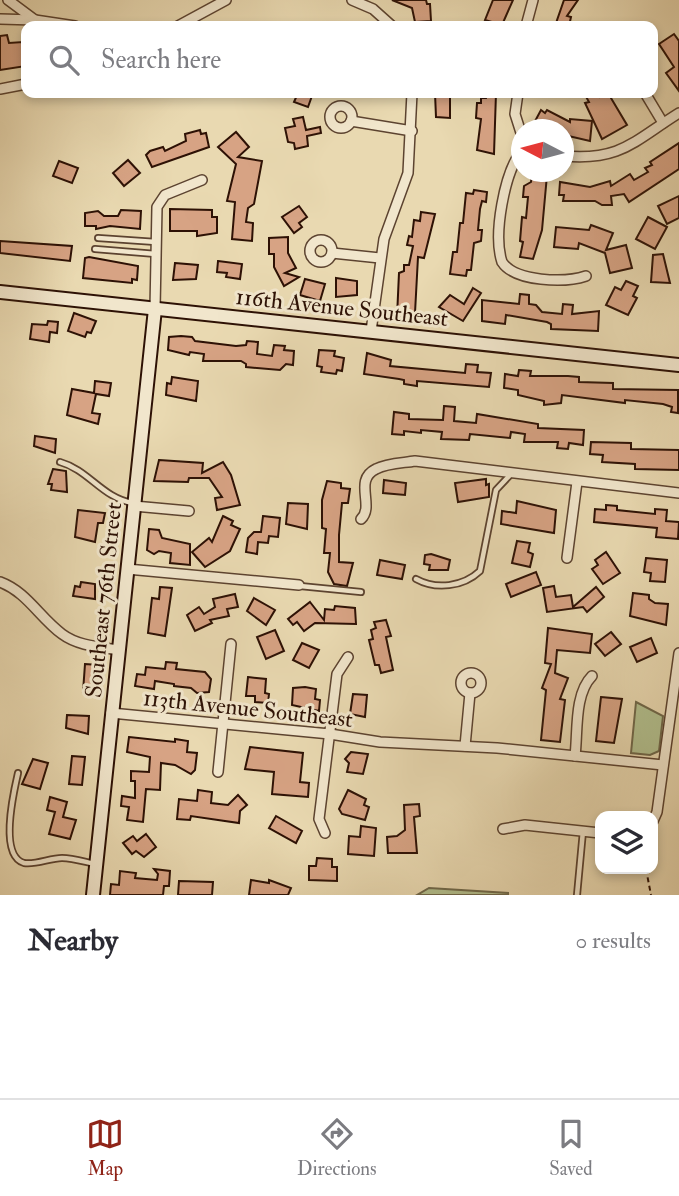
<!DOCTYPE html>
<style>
body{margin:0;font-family:"IM FELL Double Pica",serif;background:#f7f7f7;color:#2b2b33}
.controls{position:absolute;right:21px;bottom:21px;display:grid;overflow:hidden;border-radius:14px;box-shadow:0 4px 10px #0003}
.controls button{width:63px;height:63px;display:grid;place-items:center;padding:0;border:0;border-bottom:2px solid #e1e1e2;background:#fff;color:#2b2b33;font:35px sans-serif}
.compass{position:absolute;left:511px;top:119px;width:63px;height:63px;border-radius:50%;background:#fff;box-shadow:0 4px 10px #0003;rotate:276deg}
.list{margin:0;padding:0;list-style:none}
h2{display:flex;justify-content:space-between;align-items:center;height:91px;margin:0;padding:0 28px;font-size:30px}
h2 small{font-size:23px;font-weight:400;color:#7c7c81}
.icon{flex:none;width:38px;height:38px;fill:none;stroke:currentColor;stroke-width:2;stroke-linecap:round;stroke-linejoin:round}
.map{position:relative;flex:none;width:679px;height:895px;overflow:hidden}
.search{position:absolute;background:#fff;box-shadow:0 4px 10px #0003;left:21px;right:21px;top:21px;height:77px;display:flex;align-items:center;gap:18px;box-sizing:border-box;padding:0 24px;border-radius:14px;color:#7c7c81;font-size:26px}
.sheet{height:203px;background:#fff}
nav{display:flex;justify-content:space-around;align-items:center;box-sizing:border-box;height:98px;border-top:2px solid #e1e1e2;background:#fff;font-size:19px;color:#7c7c81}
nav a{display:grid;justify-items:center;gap:4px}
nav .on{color:#8f2418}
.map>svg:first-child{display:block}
</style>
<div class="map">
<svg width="679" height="895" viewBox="0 0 679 895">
<rect width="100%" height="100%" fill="#e9d9b1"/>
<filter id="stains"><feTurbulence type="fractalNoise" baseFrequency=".00286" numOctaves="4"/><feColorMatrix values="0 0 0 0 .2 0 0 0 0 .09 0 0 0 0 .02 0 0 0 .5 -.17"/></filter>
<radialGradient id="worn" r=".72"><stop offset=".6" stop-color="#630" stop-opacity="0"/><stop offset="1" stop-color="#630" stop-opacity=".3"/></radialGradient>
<g fill="#b2c08f" stroke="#70684a" stroke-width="2">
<polygon points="636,702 663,716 659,751 650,755 631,753"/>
<polygon points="429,888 508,893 508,895 417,895"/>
</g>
<g fill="#d7a384" stroke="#2d1105" stroke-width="2">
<polygon points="392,0 426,0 427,4 430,4 431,21 415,22 412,8"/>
<polygon points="493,0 513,0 502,25 485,20"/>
<polygon points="564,0 578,0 567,16 571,17 569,26 555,26"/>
<polygon points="674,34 679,41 679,91 666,73 674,67 659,44"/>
<polygon points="7,35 9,43 23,42 23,47 26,47 26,66 0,70 0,36"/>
<polygon points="298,93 313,93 308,107 294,102"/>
<polygon points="435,93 450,95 450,118 436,117"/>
<polygon points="487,93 496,93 494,154 477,150 481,119 476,118 477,103 481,103 481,98 486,98"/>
<polygon points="584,93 598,93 600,97 608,93 627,125 602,139 585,103 589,102"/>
<polygon points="541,110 545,113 547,110 570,122 570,119 592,121 590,141 564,135 564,130 547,130 534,123"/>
<polygon points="303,117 306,130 320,127 321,133 307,136 308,146 295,149 294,143 288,142 285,128 295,126 293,119"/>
<polygon points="200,130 201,134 206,133 209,147 152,167 146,155 150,151 163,147 165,151 186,141 185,134"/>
<polygon points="236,132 249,147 238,157 262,161 254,204 248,208 246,222 253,223 252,241 232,239 235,202 227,201 236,164 218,147"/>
<polygon points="679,143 679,169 629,202 624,194 611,196 612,205 602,205 595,201 563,201 564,195 559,195 560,182 590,187 610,181 611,186 630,174 634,180 648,172 645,168 652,165 650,162"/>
<polygon points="128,160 140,173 124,186 113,173"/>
<polygon points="59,161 78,168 72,183 53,176"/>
<polygon points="532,173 547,175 542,230 533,259 520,257 523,242 520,241 522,217 526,218 528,197 523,197 524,186 531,182"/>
<polygon points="474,190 487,192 486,202 482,201 480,209 478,230 482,230 481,241 474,243 471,270 467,270 466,276 450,274 453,252 457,252 460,223 463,223 466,193 473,194"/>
<polygon points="679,196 679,218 667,224 658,206"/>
<polygon points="299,206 307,217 299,223 302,227 294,233 282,217"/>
<polygon points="170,209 212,210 212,217 217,217 217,233 197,236 197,231 170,231"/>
<polygon points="121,210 141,211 140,229 110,226 96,229 96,226 85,226 85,213 98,211 104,216 118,216"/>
<polygon points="421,212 435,214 424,258 418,257 415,313 412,312 411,319 397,317 399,273 404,271 404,265 409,265 413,246 407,245 409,236 412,237 414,220 420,221"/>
<polygon points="648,217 667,227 655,249 636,239"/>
<polygon points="591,225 613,233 606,250 626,245 632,268 610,273 605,253 579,243 578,249 554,247 556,227 589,230"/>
<polygon points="288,237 288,253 296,268 285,273 299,277 284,286 274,267 274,254 269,254 269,238"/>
<polygon points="0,241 72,246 70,261 0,253"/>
<polygon points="663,254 670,283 651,282 653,255"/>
<polygon points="89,257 138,266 137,280 132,279 132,283 83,278 85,258"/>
<polygon points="218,261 242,264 240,279 226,277 227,273 217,272"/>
<polygon points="175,263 198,265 196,279 173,280"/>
<polygon points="336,278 357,281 357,295 336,297"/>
<polygon points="305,279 325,284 320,301 300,295"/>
<polygon points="626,281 638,286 633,296 637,298 628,315 606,305 615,287 621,290"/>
<polygon points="473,288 481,293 463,321 439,307 450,295 464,304"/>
<polygon points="520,294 529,295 529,304 536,305 542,312 562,314 563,304 573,305 572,314 599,311 598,331 551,329 551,324 547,322 506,315 505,324 482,321 482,300 519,304"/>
<polygon points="74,313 96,321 91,333 87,332 85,337 68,331"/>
<polygon points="48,321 58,322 57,333 50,332 49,342 30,339 32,324 47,325"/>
<polygon points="181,336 192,337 195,341 236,346 246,345 247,341 258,342 257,354 272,356 274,345 285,346 284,350 294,351 293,365 286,364 280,370 246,367 246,364 241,361 203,361 204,354 190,352 189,355 168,350 169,337"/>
<polygon points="319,350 335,351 334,356 344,358 342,371 337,370 336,374 321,372 322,367 317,366"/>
<polygon points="367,353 391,360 390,366 433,370 465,373 466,364 478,365 477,372 491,373 489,387 417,381 417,386 404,384 404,380 399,379 364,374"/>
<polygon points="519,370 531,371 530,376 568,376 579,377 579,382 613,383 613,389 678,390 678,413 671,412 672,407 663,404 625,400 625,403 562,395 561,403 544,405 544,401 518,395 518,390 504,388 505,374 518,376"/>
<polygon points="172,377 198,381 196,401 166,395 167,383 171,384"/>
<polygon points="95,381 111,383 109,396 96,394 92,413 100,414 98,424 67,415 72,389 94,393"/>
<polygon points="444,406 455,407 454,421 476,423 477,414 538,424 538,428 584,430 583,445 569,443 568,449 557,448 558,442 524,442 525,434 511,432 510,438 470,434 469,440 441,439 442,432 421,430 421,433 404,431 404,435 392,434 394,412 409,414 409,419 443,420"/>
<polygon points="35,436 56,439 55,453 34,446"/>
<polygon points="591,442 631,443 631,449 679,450 679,470 635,469 635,464 602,462 603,455 590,454"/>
<polygon points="159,460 203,463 202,473 223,462 231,475 240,505 217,510 215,498 222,497 209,478 189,478 188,482 154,481"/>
<polygon points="53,469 66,471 67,492 51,490 52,484 48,484"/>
<polygon points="486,479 486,485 489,484 489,497 458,502 455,483"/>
<polygon points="384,480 406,483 405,495 383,493"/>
<polygon points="327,481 341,483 341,488 350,489 348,503 342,503 339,535 339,562 353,563 347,586 334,584 328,572 330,553 324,553 326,529 322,528 322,500"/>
<polygon points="517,501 556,510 554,533 501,524 502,511 516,513"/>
<polygon points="288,503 308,504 307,529 286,524"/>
<polygon points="606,505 617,506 617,510 655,514 655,509 667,510 666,521 679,522 678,539 656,537 657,528 594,522 595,509 606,510"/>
<polygon points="78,510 105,513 103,523 98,523 95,542 75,537"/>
<polygon points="223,516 233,521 231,525 240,529 230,551 205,567 192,552 209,538 212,542"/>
<polygon points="263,516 280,518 278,537 269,536 268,543 258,542 257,554 246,552 248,538 254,532 261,532"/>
<polygon points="149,529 159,530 162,538 190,544 190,565 170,563 171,553 159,551 154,554 147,550"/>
<polygon points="517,541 530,543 528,552 533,554 530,567 512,563"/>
<polygon points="606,552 620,573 603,584 592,569 598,565 595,560"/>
<polygon points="431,554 450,560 448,570 429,570 430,565 424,564 425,555"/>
<polygon points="646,558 667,560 665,582 650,581 651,573 644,572"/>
<polygon points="380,560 405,565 402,579 377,575"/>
<polygon points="536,572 541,585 511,597 506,584"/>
<polygon points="81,582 95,584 95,599 73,596 75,586 80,587"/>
<polygon points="554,586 556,597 571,595 573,607 596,587 604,597 587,612 583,607 547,612 543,588"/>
<polygon points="160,587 172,588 165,636 148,633 152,598 159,599"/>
<polygon points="633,593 649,595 649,599 655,603 668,604 666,625 630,616"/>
<polygon points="235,594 238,607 227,609 229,616 210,620 212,623 195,631 187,615 199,607 204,614 215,607 213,599"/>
<polygon points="254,598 275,610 266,625 247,611"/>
<polygon points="310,602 324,620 325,609 334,610 335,606 355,608 356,624 315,623 304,631 297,622 293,625 288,619"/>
<polygon points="386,620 391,636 386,637 393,670 381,673 379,665 375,665 369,640 373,639 371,630 376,628 374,622"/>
<polygon points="548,628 592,634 590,653 557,650 555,673 568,678 560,699 565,700 560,742 541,740 546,690 542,688 551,664 545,663"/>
<polygon points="275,630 284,651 266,659 257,637"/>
<polygon points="611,632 621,644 605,656 595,644"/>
<polygon points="651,638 657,653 637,662 630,647"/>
<polygon points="302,643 319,650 309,668 293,660"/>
<polygon points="166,662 177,663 176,669 205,672 211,679 209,692 197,693 191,688 174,686 174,684 155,681 154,689 135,686 137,674 145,675 146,667 165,669"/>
<polygon points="85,664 98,665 96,692 83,692"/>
<polygon points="248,677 266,679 265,693 269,694 268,703 255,702 255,696 246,696"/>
<polygon points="305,687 316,689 315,699 320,700 319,711 292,705 293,688"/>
<polygon points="353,694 367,695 365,717 350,714"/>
<polygon points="601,697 622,699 614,743 596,741"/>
<polygon points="67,715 89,716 88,734 66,728"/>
<polygon points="129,737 175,742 175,739 188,741 187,752 197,753 195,770 191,774 175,765 161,763 160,790 146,789 143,822 127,820 129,807 121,806 122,796 135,798 135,781 131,781 131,771 149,772 150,757 127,752"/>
<polygon points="250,747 303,753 300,782 309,783 308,797 272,794 274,772 245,769"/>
<polygon points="351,752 368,754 363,774 347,772 349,763 345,759"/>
<polygon points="72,756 85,757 82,785 69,784"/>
<polygon points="33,759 48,763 40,789 22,784"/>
<polygon points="198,790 212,792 211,803 228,805 238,795 247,805 240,811 239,823 191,816 190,820 177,819 179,799 197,801"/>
<polygon points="348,790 366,799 364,805 369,807 365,820 342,814 339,809"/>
<polygon points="50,797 67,802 63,817 76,820 70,839 49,834 55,812 47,810"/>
<polygon points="419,804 420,816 414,817 417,853 388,853 387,837 397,836 405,830 404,805"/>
<polygon points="276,816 302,831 296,843 269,828"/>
<polygon points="361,826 376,828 374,856 348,854 349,836 360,837"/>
<polygon points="146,834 156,847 144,857 136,851 132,854 123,843 133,836 137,841"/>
<polygon points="317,858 332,859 332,867 337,867 337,881 309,880 309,866 316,866"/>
<polygon points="154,869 170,871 169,886 164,886 163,895 110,895 111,884 119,885 120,871 136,873 135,878 157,880 158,874"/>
<polygon points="251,880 269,883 269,880 291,888 288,895 249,895"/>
<polygon points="179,881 213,882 212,895 178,895"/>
</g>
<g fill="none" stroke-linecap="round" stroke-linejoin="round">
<g stroke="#5c4330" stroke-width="8">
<g id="lane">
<polyline points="98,238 156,242"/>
<polyline points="95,249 156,254"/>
<path d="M60,462C89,470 102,498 133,503"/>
<path d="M416,579C436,590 463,587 480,571L496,490L511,474"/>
<polyline points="300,586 361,592"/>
<path d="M18,773C12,799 0,856 24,863C36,865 50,858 62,858C73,858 85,862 95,864"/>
<polyline points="577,895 583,831"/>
</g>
</g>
<g stroke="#5c4330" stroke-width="12">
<g id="street">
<polyline points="8,0 35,20"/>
<polyline points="352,0 373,9 392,26"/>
<polyline points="0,19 35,20 75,26"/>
<polyline points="178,26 226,0"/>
<polyline points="526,26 533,0"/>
<polyline points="0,89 26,84"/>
<polyline points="518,93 515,114 522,136"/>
<polyline points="645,93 663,123"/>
<circle cx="341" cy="117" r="11"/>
<polyline points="351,121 412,131"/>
<path d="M522,150C504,173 493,235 502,262C515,282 565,283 586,276"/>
<path d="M564,156C621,161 634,141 679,113"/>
<circle cx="321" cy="251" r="11"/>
<polyline points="332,253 380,258"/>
<polyline points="155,309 157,207 165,195 202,180"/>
<polyline points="371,331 384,239 408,173 412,93"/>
<polyline points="134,506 189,511"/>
<path d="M361,519C375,506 353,480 376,469C387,463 403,463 415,461L679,493"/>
<polyline points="567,558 577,482"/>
<polyline points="127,569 299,585"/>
<path d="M0,582C27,592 39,617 62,634C78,646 100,647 119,650"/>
<circle cx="471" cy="683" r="10"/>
<polyline points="111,713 330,734 380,742 497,748 663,765"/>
<polyline points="465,746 470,693"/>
<path d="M575,756C578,732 574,694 592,676"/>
<polyline points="218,772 231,644"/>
<polyline points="653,821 657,812 679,653"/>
<polyline points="503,829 525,825 600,833"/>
<polyline points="325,833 319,819 337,674 348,657"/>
</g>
</g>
<g stroke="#2d1105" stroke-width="16">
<g id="secondary">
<polyline points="0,292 679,365"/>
<polyline points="93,895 155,309"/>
</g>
</g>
<polyline stroke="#2d1105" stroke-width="2" stroke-dasharray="5 3.5" stroke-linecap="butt" points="646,869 651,895"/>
<use href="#lane" stroke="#f1e6cc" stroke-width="4.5"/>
<use href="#street" stroke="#f1e6cc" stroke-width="9"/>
<use href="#secondary" stroke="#f1e6cc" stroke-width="12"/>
</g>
<g text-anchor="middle" stroke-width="6" stroke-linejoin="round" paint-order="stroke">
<g font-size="23" fill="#2d1105" stroke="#f1e6cc">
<text transform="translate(342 307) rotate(6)" y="8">116th Avenue Southeast</text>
<text transform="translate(103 600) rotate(-84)" y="8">Southeast 76th Street</text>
<text transform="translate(248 708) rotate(6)" y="8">113th Avenue Southeast</text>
</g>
</g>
<rect width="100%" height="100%" filter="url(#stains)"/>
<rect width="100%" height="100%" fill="url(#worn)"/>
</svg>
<div class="controls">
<button><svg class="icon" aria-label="layers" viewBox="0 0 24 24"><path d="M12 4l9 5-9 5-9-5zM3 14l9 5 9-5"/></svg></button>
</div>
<svg class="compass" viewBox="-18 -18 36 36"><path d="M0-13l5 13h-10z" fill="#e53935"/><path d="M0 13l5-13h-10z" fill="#7c7c81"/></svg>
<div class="search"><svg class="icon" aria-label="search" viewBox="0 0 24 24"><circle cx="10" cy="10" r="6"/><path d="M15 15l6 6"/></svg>Search here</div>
</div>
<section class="sheet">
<h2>Nearby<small>0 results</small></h2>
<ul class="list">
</ul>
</section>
<nav>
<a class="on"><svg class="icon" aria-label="map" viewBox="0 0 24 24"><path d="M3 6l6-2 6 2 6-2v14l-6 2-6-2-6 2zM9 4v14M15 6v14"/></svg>Map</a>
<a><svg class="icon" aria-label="directions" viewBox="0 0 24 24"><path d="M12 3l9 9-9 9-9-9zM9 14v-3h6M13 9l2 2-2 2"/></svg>Directions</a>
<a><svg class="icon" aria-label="saved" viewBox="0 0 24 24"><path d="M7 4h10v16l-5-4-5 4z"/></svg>Saved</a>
</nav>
